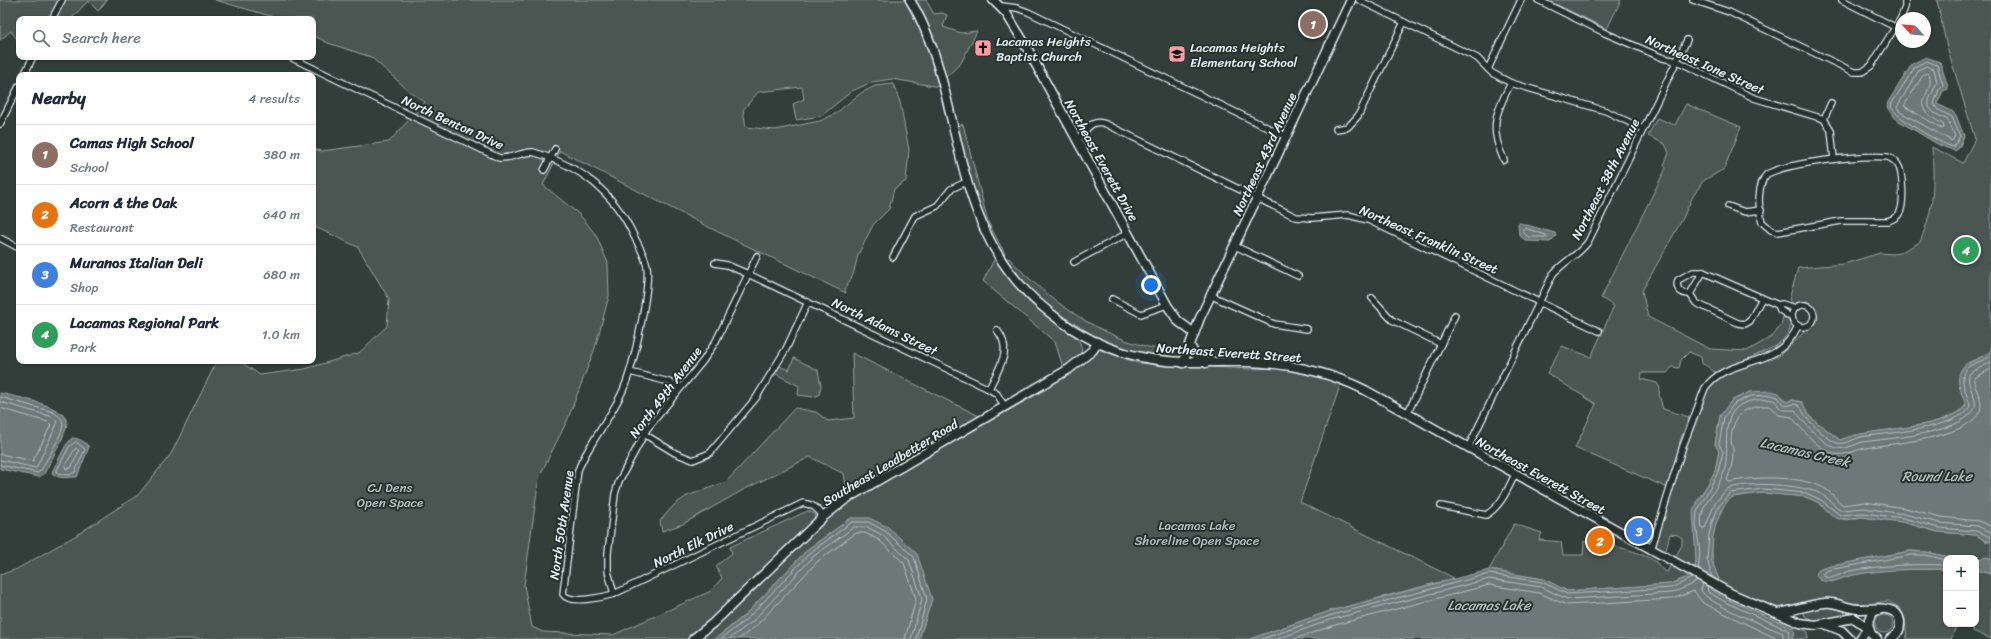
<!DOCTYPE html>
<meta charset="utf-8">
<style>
body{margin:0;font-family:Sriracha,sans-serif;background:#f6f6f7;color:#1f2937}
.controls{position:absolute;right:12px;bottom:12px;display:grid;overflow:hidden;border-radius:8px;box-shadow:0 1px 3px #0004}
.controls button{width:36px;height:36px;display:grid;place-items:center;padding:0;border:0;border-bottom:1px solid #e0e1e3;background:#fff;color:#1f2937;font:20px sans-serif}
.compass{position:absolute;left:1895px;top:12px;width:36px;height:36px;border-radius:50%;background:#fff;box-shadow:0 1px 3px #0004;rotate:296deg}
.you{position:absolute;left:1151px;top:285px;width:14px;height:14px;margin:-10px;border:3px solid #fff;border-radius:50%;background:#1a73e8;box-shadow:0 0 0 6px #1a73e833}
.badge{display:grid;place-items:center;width:26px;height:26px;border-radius:50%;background:#0b8043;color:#fff;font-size:13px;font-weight:700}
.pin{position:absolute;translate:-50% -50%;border:2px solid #fff;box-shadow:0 1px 4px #0006}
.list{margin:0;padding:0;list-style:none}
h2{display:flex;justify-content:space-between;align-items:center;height:52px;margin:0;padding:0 16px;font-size:17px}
h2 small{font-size:13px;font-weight:400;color:#747a83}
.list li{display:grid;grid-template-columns:26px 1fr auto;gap:12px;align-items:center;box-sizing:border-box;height:60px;padding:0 16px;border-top:1px solid #e0e1e3}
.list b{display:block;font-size:15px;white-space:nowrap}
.list p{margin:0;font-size:13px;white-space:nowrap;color:#747a83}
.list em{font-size:13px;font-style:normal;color:#747a83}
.icon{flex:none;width:22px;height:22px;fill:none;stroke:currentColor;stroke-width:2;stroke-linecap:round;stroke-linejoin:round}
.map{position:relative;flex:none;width:1991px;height:639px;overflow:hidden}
.search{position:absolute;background:#fff;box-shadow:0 1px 3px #0004;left:16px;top:16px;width:300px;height:44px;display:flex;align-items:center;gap:10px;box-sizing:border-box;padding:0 14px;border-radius:8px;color:#747a83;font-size:15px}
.panel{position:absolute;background:#fff;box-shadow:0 1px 3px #0004;left:16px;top:72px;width:300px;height:292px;border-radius:8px}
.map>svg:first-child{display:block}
</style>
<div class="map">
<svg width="1991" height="639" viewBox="0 0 1991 639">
<rect width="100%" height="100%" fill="#323e39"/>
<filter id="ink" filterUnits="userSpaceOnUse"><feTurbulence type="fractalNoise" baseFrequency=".025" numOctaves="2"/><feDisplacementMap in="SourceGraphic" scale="8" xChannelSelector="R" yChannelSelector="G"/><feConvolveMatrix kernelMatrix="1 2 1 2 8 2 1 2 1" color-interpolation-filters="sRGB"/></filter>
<g filter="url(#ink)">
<g fill="#495651" stroke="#98a4a4">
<polygon points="0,0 59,0 50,19 19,19 19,42 11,31 0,40"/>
<polygon points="64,0 107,0 98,11 88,1 71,19 54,19"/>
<path d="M215,0H905C921,27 934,56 940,87L892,79L872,82L852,91L821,116L796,120L793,104L804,99L802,87L758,92L743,110L746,127L775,130L820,121L835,114L861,93L875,86L893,84L900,102L909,150L906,181L894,189L889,209L873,225L858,255L853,275L845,289L846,293L718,232L560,151L543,185L580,215L596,235L608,263L609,296L595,348L567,421L539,477L524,585L532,627L543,632L613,635L711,591L722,578L716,566L732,553L730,547L803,513L808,511L815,514L817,521L735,600L687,639H0V575L17,569L75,536L138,495L171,454L217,361H239L260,375L305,369L359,353L387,326L389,299L358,247L313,226V149L322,151L389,142L425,102L409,91L371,57L328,43L313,35V19H281Z"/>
<polygon points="913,0 926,0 934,14 942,13 947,15 943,27 961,33 977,31 961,63 944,79"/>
<polygon points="1547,0 1621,0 1607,29"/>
<path d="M1937,0H1991V351C1985,356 1976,359 1969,362C1952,370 1963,393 1966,405C1941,432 1874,426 1840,440L1810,417L1802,402L1793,400L1786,402L1783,397L1732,400L1720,416L1715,444L1719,451L1715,471L1708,484L1697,501L1696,561L1695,568L1688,577L1670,584L1567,591L1544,579L1489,570L1514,524L1542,533L1539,540L1561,542L1563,555H1583L1584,541L1605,549L1608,545C1621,547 1645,554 1656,562C1660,566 1661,570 1667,572L1682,545V538L1678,535L1670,534L1665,554L1652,547L1664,519L1668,488L1575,448L1596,404L1547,373L1562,346L1591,357L1614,306L1601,298L1666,168L1664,165L1669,153L1665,144L1648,136L1657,118L1675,125L1686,104L1741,127L1724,169L1703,181L1692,198L1683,218L1642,291L1648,317L1710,349L1747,351L1773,336L1781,325L1783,317C1799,325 1785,338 1776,346L1717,373C1711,371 1708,365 1702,364L1701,357L1689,352L1681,360L1679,368L1672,367L1667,373H1642L1641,379L1657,383L1660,388L1659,395L1663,409L1689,417L1679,444L1684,442L1710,381L1731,370L1779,356L1804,332L1813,326L1817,314L1811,304L1806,301L1794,304L1789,300L1798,268L1844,264L1880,253L1892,254L1900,253L1920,242C1935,206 1934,185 1932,147L1963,163L1975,139L1946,43Z"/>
<polygon points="963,124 988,222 1005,254 1001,258 982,223 956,127"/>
<path d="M995,258C1016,284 1038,306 1065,328C1071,333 1079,338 1081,346C1085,357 1071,363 1063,367L1055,342L983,281Z"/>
<path d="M1009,258C1041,293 1082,324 1128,341C1141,345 1155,349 1169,352L1168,358L1118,347L1096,337L1044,305L1025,287L1004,262Z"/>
<path d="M1098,349L1138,363L1249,369L1282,368L1310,372L1341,383L1300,502L1454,578L1330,611L1250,639H919L932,599L851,518L808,549L745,615L715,639H698C748,591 797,539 854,499C869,489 882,479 898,473L1050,387Z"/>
<polygon points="852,353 981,417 848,498 844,474 810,457 743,490 683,524 662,531 660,521 674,505 687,496 726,482 795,408 816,412 828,421 854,418"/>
<polygon points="794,358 818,370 821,386 819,395 813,397 798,395 799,386 772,372 777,365 789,370"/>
<path d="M1763,493L1806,497L1819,503L1833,516L1846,520L1862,517L1902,522L1938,532L1976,535L1986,541H1991V559L1953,558L1927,552L1910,551L1826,567L1817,571L1820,580L1832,582L1848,576L1879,570L1946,569V624H1957L1951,639H1907L1905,619L1900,608L1888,601L1869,604L1849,603L1828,598L1782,609L1747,598L1714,581L1719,579C1706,557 1711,513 1732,497Z"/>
<polygon points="1976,570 1991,574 1991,639 1973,631 1974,624 1976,624"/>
<polygon points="1731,597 1805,630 1808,632 1808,639 1790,639 1793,637 1793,628 1729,600"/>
<polygon points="1825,604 1849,610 1849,616 1813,624 1812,620 1805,616 1802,609"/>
<circle cx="1884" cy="624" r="9"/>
</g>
<g fill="#6d7978" stroke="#9ea9ab">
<polygon points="1926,57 1940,62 1948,87 1948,89 1943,91 1937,104 1952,111 1956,115 1964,136 1959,148 1955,151 1939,145 1894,118 1887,107 1888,102 1912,64"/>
<polygon points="1520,223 1555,233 1556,236 1550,242 1526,241 1519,235 1518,224"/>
<path d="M1991,351V541H1986L1976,535L1938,532L1902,522L1862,517L1839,519L1833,516L1819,503L1806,497L1763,493L1736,496L1729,499L1723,507L1716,524L1713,537L1711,559L1719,580H1715L1710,589L1729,600L1793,628L1795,634L1790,639H1250L1330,611L1489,570L1544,579L1567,591L1670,584L1688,577L1695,568L1696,561L1693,511L1715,471L1719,451L1715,444L1720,416L1732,400L1750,392L1771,391L1779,393L1786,402L1793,400L1802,402L1810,417L1840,440C1873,426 1942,432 1966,406C1964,398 1960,392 1959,384C1955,362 1979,362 1991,351Z"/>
<path d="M0,393C15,397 66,405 67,423C67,433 49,464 44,474L39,477L0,469Z"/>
<path d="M72,438C78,438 86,442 89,447L77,477C69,477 59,480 52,473L53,470L66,445Z"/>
<polygon points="851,518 869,518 888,527 917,554 932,599 919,639 715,639 745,615 808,549"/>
<path d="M1910,551L1927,552L1953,558H1946V569C1915,569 1884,569 1854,575C1841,577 1827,588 1816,576L1817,571L1826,567Z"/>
<polygon points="1987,557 1991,559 1991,574 1976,570 1976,560"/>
</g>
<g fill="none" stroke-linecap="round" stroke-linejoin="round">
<g stroke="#b7c1c5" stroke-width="1">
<path d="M1927,61L1937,65L1943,85L1939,89L1934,104L1937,109L1952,117L1960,136L1954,147C1942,145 1896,118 1891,107L1892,103L1915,67Z"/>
<polygon points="1927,66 1934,69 1937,82 1929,100 1929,107 1934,113 1948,120 1955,136 1952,141 1900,112 1897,107 1919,70"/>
<path d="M1927,73L1929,74C1937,97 1902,102 1943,124L1944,127L1943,129L1904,106L1923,75Z"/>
<polygon points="1525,228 1546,235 1547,237 1528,237 1523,232 1523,229"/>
<path d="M1991,362L1970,373C1964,386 1981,399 1973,411C1957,434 1890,438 1863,442C1855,444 1845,450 1837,448C1824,446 1802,421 1795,410H1783C1778,408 1778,404 1775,401C1771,398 1761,400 1756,400C1714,405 1732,446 1724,472C1717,492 1697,506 1702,528H1705L1715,503L1727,489C1747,481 1804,484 1823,495C1830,499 1834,507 1842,510L1864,508L1904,514L1940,523L1977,526L1991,532"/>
<path d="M1991,369L1974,378C1973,390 1986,400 1979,413C1964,439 1892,443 1865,448C1855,450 1845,456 1835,454C1820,451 1801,429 1792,417L1779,415L1769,406C1744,405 1732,416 1731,441C1731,445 1734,448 1733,453C1733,462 1730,472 1727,480L1729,482C1755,476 1804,475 1827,490C1833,494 1837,501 1843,505L1865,502L1905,508L1941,517L1978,521L1991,526"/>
<path d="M0,397L53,412C57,415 63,418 63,424C62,436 47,459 41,470L38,473L0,465"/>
<polyline points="0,402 50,416 56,420 57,424 36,468 0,460"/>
<polyline points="0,408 48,422 51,425 33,461 0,454"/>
<polygon points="76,442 85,449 75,472 69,475 58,473 57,470 69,447"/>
<polygon points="76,448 79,451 71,468 66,469 65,466"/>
<path d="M1946,560L1926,555H1911L1828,570L1822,575C1830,582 1841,573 1850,571C1882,565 1914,564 1946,565"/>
<path d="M1698,570L1700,553L1696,524L1697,512L1718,472L1723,452L1719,444L1724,417L1735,403L1751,396L1771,395L1778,397L1784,406C1789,406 1795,402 1799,406C1802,408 1804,415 1807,418C1811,424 1831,442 1837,443C1844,445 1854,439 1861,437C1884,433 1960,429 1970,406C1968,394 1956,377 1968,367C1975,362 1984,361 1991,356"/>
<polyline points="1712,577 1707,559 1709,535 1712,522 1719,506 1730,493 1763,489 1806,493 1821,500 1840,515 1863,513 1903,518 1939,528 1976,531 1991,537"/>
<path d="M1703,583L1701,590C1705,603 1768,627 1783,633V639"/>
<polyline points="1707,586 1708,592 1727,603 1790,631 1788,639"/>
<polyline points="721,639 748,618 811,552 852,522 868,522 885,531 914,557 927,599 916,639"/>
<polyline points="729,639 752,622 814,556 854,527 867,527 882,535 909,560 922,599 911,639"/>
<polyline points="739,639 756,626 818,561 856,533 865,533 879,540 904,563 916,599 905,639"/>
<polyline points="1262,639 1332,615 1489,574 1542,582 1567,594 1671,588 1692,578"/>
<polyline points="1277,639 1333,619 1489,579 1541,587 1567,599 1672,593 1691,585 1697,580"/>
<polyline points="1295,639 1335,625 1489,585 1539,593 1567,605 1672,599 1694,591 1703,603 1777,639"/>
</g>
<g stroke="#e8f1f8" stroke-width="8">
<g id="street">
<polyline points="1359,0 1477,58 1492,73 1511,83 1606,111 1643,129"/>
<polyline points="1538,0 1605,33 1663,58 1677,61 1754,98 1824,119"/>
<polyline points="1693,0 1729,12 1854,72 1862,72 1871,66 1901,18"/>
<polyline points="1842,0 1895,27"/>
<polyline points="1001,6 1017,8 1028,12 1285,136"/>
<polyline points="1901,18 1905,7 1905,0"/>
<polyline points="52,19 62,0"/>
<path d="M290,57L499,158C512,159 521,152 533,152C580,166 613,191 634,236C639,246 645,256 647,266C650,291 634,364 624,388C612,417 590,441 578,470L563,594C570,605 604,597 614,594L803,503C813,505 818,508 823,517"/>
<polyline points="1488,69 1521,0"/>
<polyline points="24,75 33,57"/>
<polyline points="1831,103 1824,119 1831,130 1834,159"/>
<polyline points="0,124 19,86"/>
<polyline points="1336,129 1348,127 1358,116 1404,22"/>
<path d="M1077,140C1087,131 1090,118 1106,124L1296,217L1312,218L1348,215L1368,220L1599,331"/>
<path d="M1888,157C1892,159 1896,161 1898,165C1903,172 1904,204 1900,212C1898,217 1893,219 1888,221H1841L1778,232L1771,230L1762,222C1758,208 1757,184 1767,174C1790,162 1862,155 1888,157Z"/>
<path d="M1504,160C1489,128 1495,114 1511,83"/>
<polyline points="544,170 555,149"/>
<polyline points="1728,206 1745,212 1761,210"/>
<polyline points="0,238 19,248"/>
<polyline points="1235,246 1298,276"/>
<polyline points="893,257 915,216 937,206 951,189 966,182"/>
<polyline points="1074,262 1128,233"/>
<polyline points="715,263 727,265 748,274 989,389 997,394 1005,407"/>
<path d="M1690,294C1681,294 1675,289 1678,280L1693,272H1703L1778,305L1782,304L1795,308"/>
<polyline points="1690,294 1696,303 1738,323 1745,324 1750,321 1762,298"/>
<polyline points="1690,294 1703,272"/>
<polyline points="1212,296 1274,324 1307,329"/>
<polyline points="1372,298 1392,320 1441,344"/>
<polyline points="1112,299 1141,314 1167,305"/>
<polyline points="1778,305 1780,310 1792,318"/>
<circle cx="1803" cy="316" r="11"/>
<polyline points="630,372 669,382 680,388"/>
<path d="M989,389C998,368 1014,351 997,330"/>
<polyline points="1407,414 1455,315"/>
<polyline points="644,434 675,453 693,460 710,453 756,398 786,349 808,302"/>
<path d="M1468,448L1553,274C1564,261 1579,255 1588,242L1687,40"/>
<path d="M1441,506L1486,515C1501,506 1508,489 1515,474"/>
<path d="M1651,550L1683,446L1705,388C1729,354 1777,372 1798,326"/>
<polyline points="614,594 608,571 608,553 615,494 619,481 647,429 703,361 716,341 757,256"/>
</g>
</g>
<g stroke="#e8f1f8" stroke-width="11">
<g id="secondary">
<path d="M910,0C928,29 938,63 946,96C966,179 977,256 1049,312C1076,334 1107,350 1141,357C1176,365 1211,361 1246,362C1289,363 1327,371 1365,390L1732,594L1800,623L1816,625L1854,618L1868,628"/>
<polyline points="993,0 1006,13 1022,39 1167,305 1178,321 1190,330"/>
<polyline points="1190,345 1194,353 1206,363"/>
<polyline points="1183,363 1200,318 1351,0"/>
<path d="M1779,613C1794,610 1809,605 1824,603C1836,601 1845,608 1857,609C1870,610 1900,602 1900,624C1900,631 1896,636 1890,639"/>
<polyline points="1825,624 1842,631 1850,639"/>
<polyline points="693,639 713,623 823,517 846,499 1069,369 1093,350 1097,342"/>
<polyline points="1860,639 1868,628"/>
<polyline points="1877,639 1871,634 1868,624 1873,612 1881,609"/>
</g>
</g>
<use href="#street" stroke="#26332d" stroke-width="5.5"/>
<use href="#secondary" stroke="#26332d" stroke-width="8"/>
</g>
</g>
<defs>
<g id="church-square" transform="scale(0.9)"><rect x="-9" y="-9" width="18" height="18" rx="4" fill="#ff9aa2" stroke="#26332d"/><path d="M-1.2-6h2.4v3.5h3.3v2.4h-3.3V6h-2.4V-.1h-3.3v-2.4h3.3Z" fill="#111"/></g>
<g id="school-square" transform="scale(0.9)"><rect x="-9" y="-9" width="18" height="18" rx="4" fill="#ff9aa2" stroke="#26332d"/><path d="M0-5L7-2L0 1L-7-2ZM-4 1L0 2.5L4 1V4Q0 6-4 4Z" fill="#111"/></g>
</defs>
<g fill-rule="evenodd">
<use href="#church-square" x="983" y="48"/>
<use href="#school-square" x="1177" y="54"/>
</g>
<g text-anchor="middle" stroke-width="4" stroke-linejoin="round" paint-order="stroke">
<g font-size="13" fill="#e8f1f8" stroke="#26332d" text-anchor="start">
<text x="996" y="46">Lacamas Heights<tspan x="996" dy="15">Baptist Church</tspan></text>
<text x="1190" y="52">Lacamas Heights<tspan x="1190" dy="15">Elementary School</tspan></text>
</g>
<g font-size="13" fill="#e8f1f8" stroke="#26332d">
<text transform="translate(1705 64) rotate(24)" y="5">Northeast Ione Street</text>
<text transform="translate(453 122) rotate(25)" y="5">North Benton Drive</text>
<text transform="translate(1264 154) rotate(-65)" y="5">Northeast 43rd Avenue</text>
<text transform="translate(1102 160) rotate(61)" y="5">Northeast Everett Drive</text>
<text transform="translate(1605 179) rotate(-63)" y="5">Northeast 38th Avenue</text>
<text transform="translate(1429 239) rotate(24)" y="5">Northeast Franklin Street</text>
<text transform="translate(885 326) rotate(26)" y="5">North Adams Street</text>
<text transform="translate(1229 352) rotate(4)" y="5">Northeast Everett Street</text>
<text transform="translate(665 392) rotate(-53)" y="5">North 49th Avenue</text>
<text transform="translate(890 462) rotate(-31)" y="5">Southeast Leadbetter Road</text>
<text transform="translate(1541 475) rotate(29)" y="5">Northeast Everett Street</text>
<text transform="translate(561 525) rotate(-82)" y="5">North 50th Avenue</text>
<text transform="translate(693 544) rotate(-26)" y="5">North Elk Drive</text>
</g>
<g font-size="13" fill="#b0bbbe" stroke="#26332d">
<text x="390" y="492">CJ Dens<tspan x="390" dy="15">Open Space</tspan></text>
<text x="1197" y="530">Lacamas Lake<tspan x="1197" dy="15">Shoreline Open Space</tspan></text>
</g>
<g font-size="14" font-style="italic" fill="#b1bbbe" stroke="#26332d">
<text transform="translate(1805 452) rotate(13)" y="5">Lacamas Creek</text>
<text x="1937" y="481">Round Lake</text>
<text x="1489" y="610">Lacamas Lake</text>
</g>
</g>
</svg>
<div class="controls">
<button>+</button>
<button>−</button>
</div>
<svg class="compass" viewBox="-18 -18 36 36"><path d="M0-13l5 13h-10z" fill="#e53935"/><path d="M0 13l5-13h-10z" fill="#747a83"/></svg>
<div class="you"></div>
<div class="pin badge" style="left:1313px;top:24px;background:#8d6e63">1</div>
<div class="pin badge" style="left:1600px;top:541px;background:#e8710a">2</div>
<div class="pin badge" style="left:1639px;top:531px;background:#3f7fe0">3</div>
<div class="pin badge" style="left:1966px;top:250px;background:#2e9e5b">4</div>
<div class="search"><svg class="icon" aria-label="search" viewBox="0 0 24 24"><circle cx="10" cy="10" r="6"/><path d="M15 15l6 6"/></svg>Search here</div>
<section class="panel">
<h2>Nearby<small>4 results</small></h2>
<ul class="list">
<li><span class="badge" style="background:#8d6e63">1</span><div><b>Camas High School</b><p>School</p></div><em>380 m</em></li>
<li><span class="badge" style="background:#e8710a">2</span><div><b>Acorn &amp; the Oak</b><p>Restaurant</p></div><em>640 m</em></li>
<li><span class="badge" style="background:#3f7fe0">3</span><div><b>Muranos Italian Deli</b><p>Shop</p></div><em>680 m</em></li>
<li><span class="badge" style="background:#2e9e5b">4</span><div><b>Lacamas Regional Park</b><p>Park</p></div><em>1.0 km</em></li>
</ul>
</section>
</div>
